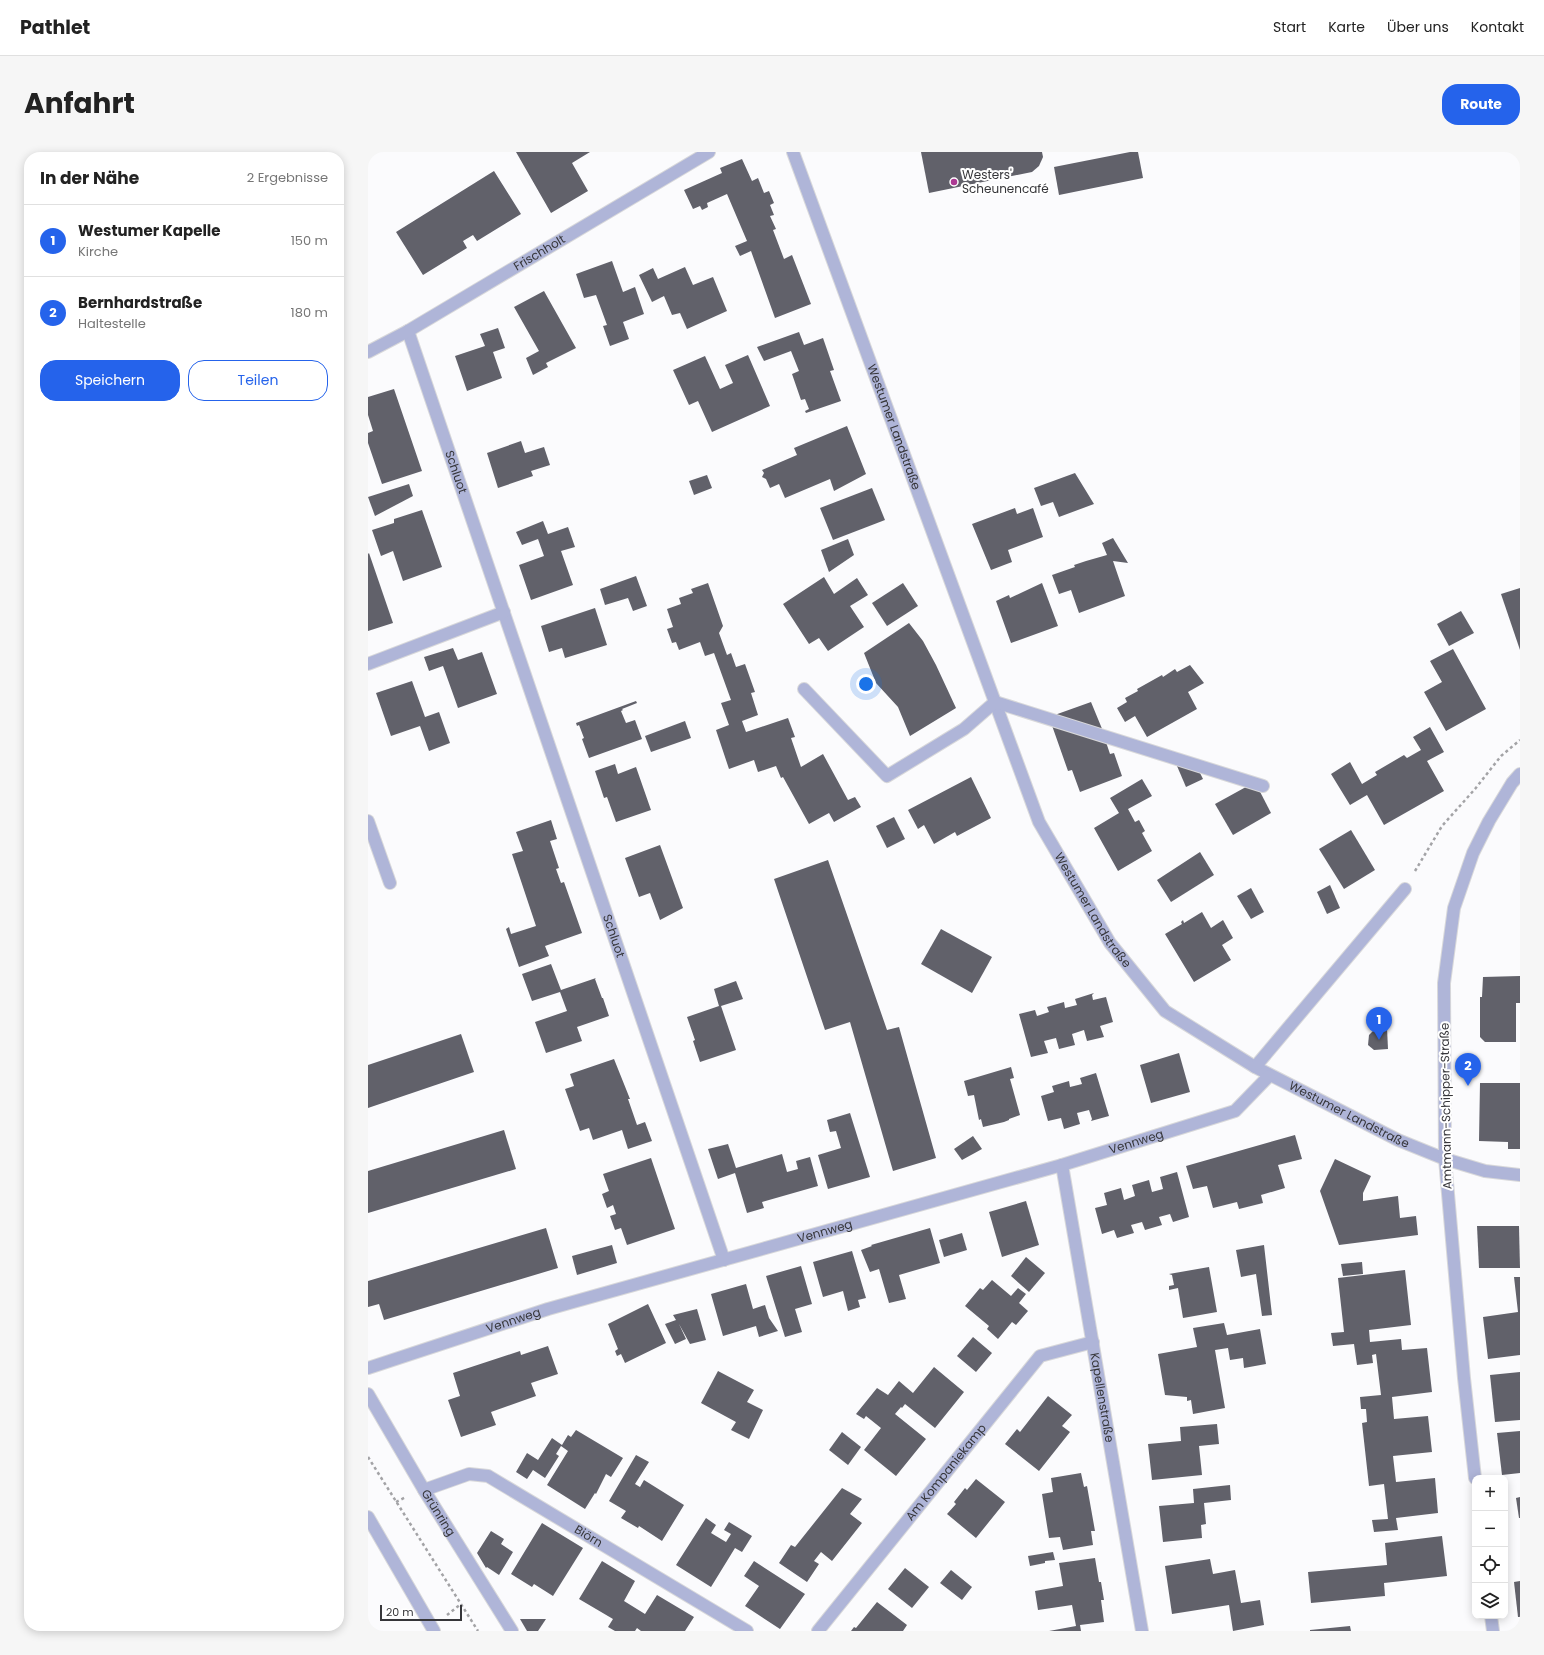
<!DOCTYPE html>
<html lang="de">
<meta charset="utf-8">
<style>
body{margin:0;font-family:Poppins,sans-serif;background:#f6f6f6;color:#222}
.controls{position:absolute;right:12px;bottom:12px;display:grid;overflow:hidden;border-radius:8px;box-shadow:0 2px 10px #0003}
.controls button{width:36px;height:36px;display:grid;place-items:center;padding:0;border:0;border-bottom:1px solid #e0e0e0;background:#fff;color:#222;font:20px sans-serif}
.scale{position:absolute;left:12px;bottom:10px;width:82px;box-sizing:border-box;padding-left:4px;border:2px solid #36363a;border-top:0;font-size:11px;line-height:14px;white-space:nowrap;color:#36363a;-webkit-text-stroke:3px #fff;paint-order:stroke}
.you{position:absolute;left:498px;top:532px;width:14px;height:14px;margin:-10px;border:3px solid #fff;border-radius:50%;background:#1a73e8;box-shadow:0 0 0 6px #1a73e833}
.badge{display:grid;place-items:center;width:26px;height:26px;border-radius:50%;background:#2563eb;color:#fff;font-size:13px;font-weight:700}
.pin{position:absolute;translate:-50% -33px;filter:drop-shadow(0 1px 2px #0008)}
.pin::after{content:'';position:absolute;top:21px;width:14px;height:12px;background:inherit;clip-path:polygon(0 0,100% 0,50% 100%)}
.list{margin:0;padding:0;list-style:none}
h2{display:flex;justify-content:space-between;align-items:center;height:52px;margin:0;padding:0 16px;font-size:17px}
h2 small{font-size:13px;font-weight:400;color:#767676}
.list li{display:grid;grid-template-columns:26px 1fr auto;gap:12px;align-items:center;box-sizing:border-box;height:72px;padding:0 16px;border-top:1px solid #e0e0e0}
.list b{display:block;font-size:15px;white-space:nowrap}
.list p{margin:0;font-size:13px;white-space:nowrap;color:#767676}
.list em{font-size:13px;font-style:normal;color:#767676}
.actions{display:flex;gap:8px;padding:12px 16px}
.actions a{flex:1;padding:9px 0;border:1px solid #2563eb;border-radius:16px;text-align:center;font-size:14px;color:#2563eb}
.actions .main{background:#2563eb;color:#fff}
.icon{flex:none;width:22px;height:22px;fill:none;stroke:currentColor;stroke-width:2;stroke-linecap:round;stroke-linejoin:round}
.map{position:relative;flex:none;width:1152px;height:1479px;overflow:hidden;border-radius:16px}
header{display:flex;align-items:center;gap:24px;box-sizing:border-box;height:56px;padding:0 20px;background:#fff;border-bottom:1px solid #e0e0e0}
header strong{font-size:19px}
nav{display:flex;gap:22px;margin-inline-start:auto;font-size:14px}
.intro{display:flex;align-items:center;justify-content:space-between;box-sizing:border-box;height:96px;padding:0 24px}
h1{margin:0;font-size:28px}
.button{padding:10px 18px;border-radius:16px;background:#2563eb;color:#fff;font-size:14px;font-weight:700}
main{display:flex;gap:24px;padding:0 24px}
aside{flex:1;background:#fff;border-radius:16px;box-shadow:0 2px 10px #0003}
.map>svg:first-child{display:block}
</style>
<header>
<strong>Pathlet</strong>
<nav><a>Start</a><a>Karte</a><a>Über uns</a><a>Kontakt</a></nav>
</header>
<div class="intro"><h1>Anfahrt</h1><a class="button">Route</a></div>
<main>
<aside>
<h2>In der Nähe<small>2 Ergebnisse</small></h2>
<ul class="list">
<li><span class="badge">1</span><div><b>Westumer Kapelle</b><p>Kirche</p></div><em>150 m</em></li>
<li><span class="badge">2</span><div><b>Bernhardstraße</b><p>Haltestelle</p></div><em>180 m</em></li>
</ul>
<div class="actions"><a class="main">Speichern</a><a>Teilen</a></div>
</aside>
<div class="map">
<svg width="1152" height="1479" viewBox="0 0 1152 1479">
<rect width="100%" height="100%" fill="#fbfbfd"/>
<g fill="#61616a">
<polygon points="148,0 222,0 204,11 220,39 183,61"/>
<polygon points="553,0 674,0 675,5 671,14 664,20 561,41"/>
<polygon points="762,0 770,0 775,26 691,43 686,15"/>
<polygon points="374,7 384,29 390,26 396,41 401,39 406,51 402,53 406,63 402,64 408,77 405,78 416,107 424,103 443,152 407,166 383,99 372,104 367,94 379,89 359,42 339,51 340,55 334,58 332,54 325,57 316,38 354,21 352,16"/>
<polygon points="126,19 153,62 109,89 105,83 95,89 99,96 55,123 28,80"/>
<polygon points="244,109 255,140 267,135 276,162 255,170 261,187 242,194 235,174 239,173 228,143 216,146 208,122"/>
<polygon points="317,115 325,133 345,125 359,159 319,177 312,161 304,163 296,144 284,150 271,123 285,116 290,127"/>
<polygon points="176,139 208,196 178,211 180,215 165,223 158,206 171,199 146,155"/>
<polygon points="130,176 137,196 125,200 134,226 99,239 87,204 117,194 112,182"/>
<polygon points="431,180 436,193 455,186 466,218 462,219 473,249 438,261 437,259 441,257 437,247 433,248 424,222 431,219 423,199 396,209 389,195"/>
<polygon points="380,203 402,254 344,280 330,249 321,253 305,218 337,204 352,237 365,231 357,213"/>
<polygon points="26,237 54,319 14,332 0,291 0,281 5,279 0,263 0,245"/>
<polygon points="479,274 498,322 466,339 462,327 417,346 411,332 402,336 398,327 394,325 396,321 394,318 429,303 426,296"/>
<polygon points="153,289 157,301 176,295 182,313 163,319 165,324 130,336 119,301"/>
<polygon points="707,321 726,352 691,365 685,350 673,354 666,336"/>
<polygon points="339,323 344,336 326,343 321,329"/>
<polygon points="41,332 45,344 7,364 0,345"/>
<polygon points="504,336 517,368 465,388 452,356"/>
<polygon points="647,356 649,362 665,356 675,385 640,398 644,410 623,418 604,372"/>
<polygon points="54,358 74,415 35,429 25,399 13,404 4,378 26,371 26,367"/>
<polygon points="175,369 180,382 200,375 207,395 193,399 205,433 163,448 151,413 176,404 170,387 154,393 148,380"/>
<polygon points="745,386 760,411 745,409 757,444 711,461 703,438 691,442 684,423 707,415 706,413 718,409 739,403 734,391"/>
<polygon points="480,387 486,403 461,420 453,398"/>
<polygon points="1,401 25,471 0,479 0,402"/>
<polygon points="268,424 279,454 265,459 260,446 237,453 232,437"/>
<polygon points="456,425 466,442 489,426 500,443 482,454 496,475 460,499 451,486 441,492 415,452"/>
<polygon points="340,431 355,474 351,481 359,503 363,501 368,515 377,512 387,540 383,541 390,563 374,569 378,580 420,566 427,585 423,586 433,615 455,602 480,648 487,645 493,655 466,670 461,661 441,672 415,625 413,626 408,614 390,620 386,608 361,617 348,578 361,573 353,551 363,548 346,501 337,504 332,490 311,498 308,490 304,491 299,477 305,475 299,457 313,452 311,446 325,441 323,437"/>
<polygon points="535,431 550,454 519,474 504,451"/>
<polygon points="674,431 690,474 643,491 628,449 641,443 642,446"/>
<polygon points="1152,436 1152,498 1133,442"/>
<polygon points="227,456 239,493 197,506 194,496 181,500 173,474"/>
<polygon points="1093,459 1106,481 1081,494 1069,472"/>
<polygon points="541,471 555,489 568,513 588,556 542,584 530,555 508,531 496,501"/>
<polygon points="85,496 90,508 114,500 129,542 90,556 75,514 61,519 56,505"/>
<polygon points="1085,497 1118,557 1078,579 1056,540 1074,530 1062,509"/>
<polygon points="822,513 836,531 820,540 829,557 779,585 767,564 757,570 749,556 759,550 757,546 770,539 769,537 794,523 795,525 807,517 809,520"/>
<polygon points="44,529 57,565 71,560 82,591 61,599 52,574 23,584 8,541"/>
<polygon points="268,549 269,551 254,557 255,558 253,559 258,571 267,568 274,587 221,606 214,587 216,586 211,573 209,574 208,571"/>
<polygon points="723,550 737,584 736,584 742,602 746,601 754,624 712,640 704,618 700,619 681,565"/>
<polygon points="317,569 323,586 283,600 277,584"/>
<polygon points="1062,575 1076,600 1059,609 1076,639 1016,673 999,643 982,653 963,622 982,610 994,632 1009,623 1007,620 1036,603 1039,606 1053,598 1045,585"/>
<polygon points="825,607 835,627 818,635 809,614"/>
<polygon points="247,612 250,622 268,615 283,658 248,670 239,645 236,646 227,619"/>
<polygon points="603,625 623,666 589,684 587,680 566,692 556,673 550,677 540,658"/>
<polygon points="774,627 784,644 760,657 767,670 771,668 777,679 774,681 784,699 750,719 726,676 751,661 742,646"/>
<polygon points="887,630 903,661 865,683 847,652"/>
<polygon points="526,665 537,687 519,696 508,674"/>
<polygon points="183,668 189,687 182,689 191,716 188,717 193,731 196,730 214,781 177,794 181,804 151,815 138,777 141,775 143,782 168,774 144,702 155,699 148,680"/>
<polygon points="983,678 1007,718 976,737 951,697"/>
<polygon points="292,693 315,756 292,768 282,741 271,745 257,706"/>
<polygon points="832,700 846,723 803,750 789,728"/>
<polygon points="460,708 519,878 531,875 568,1006 525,1019 482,870 457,878 406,727"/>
<polygon points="962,733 972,756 959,762 949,740"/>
<polygon points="883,736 896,760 883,767 869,744"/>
<polygon points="834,760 843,776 855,768 865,786 854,793 863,808 826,830 797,782 814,772 813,770 815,768 816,771"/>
<polygon points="573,777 624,805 604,841 553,812"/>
<polygon points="183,812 193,838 228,826 227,827 234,846 235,846 241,864 209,875 214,889 178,901 167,870 199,859 192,840 164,849 154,822"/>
<polygon points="1152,824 1152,851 1148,851 1148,890 1117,890 1112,885 1112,845 1114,845 1115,825"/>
<polygon points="368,829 375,847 353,854 368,898 332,910 325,889 327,888 319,865 351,854 346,837"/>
<polygon points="726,841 724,843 725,848 738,845 745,870 732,874 736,885 719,889 716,878 704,882 707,893 691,897 688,886 676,889 680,901 663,905 651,862 667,858 669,864 681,860 679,855 696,850 697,856 709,853 707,847"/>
<polygon points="1019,876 1020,897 1006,898 1000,893 1001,883 1007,877"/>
<polygon points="93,882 106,920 0,956 0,913"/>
<polygon points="811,901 822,940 783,951 772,913"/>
<polygon points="246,907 262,947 260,947 269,973 277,970 284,989 260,997 254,978 225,988 221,976 212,979 197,937 206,934 202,922"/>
<polygon points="643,915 646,926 642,927 652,963 641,967 641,968 636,970 615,975 613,967 611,968 606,943 600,944 596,929"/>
<polygon points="728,921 741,964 723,969 724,967 721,958 709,961 712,972 696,977 693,966 680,969 673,944 686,940 684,934 701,929 702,935 714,932 712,926"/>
<polygon points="1112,931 1152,931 1152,997 1140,997 1140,990 1111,989"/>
<polygon points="482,961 502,1025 460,1037 450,1003 473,996 468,979 462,980 459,968"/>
<polygon points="136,978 148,1017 0,1061 0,1019"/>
<polygon points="927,983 934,1007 910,1013 917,1036 893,1043 895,1051 871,1057 869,1050 845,1056 839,1034 825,1037 818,1014"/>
<polygon points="605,984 614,997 594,1008 586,997"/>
<polygon points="360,992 368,1016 414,1002 419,1020 430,1017 428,1009 442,1005 450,1034 394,1050 396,1056 379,1061 367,1021 350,1027 340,997"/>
<polygon points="283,1006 307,1077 259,1093 253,1076 247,1078 242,1064 248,1062 245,1053 239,1056 234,1042 241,1039 235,1022"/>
<polygon points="967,1007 1003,1024 995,1041 995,1049 1030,1044 1032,1066 1048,1064 1050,1083 971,1093 952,1039"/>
<polygon points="809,1020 821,1065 805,1070 802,1062 791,1065 794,1073 777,1078 774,1070 763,1073 766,1081 749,1086 746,1078 734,1082 727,1056 739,1053 736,1041 753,1036 756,1048 767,1044 764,1033 781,1028 784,1040 795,1037 792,1025"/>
<polygon points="658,1049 671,1093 634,1105 621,1060"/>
<polygon points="1109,1074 1151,1074 1152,1116 1111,1116"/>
<polygon points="178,1076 190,1116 16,1168 11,1152 0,1155 0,1129"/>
<polygon points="562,1076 572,1111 531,1123 538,1147 521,1151 511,1117 502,1120 493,1098 504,1094 503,1093"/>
<polygon points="594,1081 599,1098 576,1105 571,1088"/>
<polygon points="244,1093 249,1111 209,1123 204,1104"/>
<polygon points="896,1093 904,1163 894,1164 888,1122 873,1125 868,1098"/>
<polygon points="484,1099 498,1146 490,1148 492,1155 480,1159 475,1139 455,1145 445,1110"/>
<polygon points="658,1105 677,1121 661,1140 643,1124"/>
<polygon points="994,1110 995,1122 975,1124 973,1112"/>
<polygon points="433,1114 444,1152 427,1157 434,1180 417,1185 398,1124"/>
<polygon points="841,1115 849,1160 815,1166 810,1136 801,1138 801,1134 806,1133 804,1123 801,1122"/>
<polygon points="1037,1118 1043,1173 1001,1178 1002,1190 1033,1187 1034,1198 1059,1196 1064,1240 1024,1245 1026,1267 1060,1264 1064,1300 1025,1304 1028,1330 1067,1326 1070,1361 1028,1366 1030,1378 1006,1380 1004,1368 1020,1367 1016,1332 1001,1334 994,1271 999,1270 998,1257 993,1257 992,1245 1013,1243 1008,1202 1004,1203 1005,1211 989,1213 986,1192 965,1194 963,1181 976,1180 970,1126"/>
<polygon points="1146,1125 1152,1125 1152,1203 1120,1207 1115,1165 1150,1160"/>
<polygon points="624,1128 643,1144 650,1136 658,1142 651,1151 660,1159 648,1173 644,1170 630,1187 619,1177 621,1174 597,1154 612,1136 615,1138"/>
<polygon points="378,1132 385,1157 397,1153 401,1166 410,1179 391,1185 388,1174 355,1184 343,1142"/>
<polygon points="280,1152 298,1191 257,1211 253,1202 249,1204 247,1199 250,1197 240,1172"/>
<polygon points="329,1157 338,1188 322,1192 311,1172 318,1187 307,1192 297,1172 308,1168 305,1163"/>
<polygon points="856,1171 859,1183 892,1177 898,1212 876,1216 875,1206 862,1208 860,1196 847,1198 857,1256 825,1262 823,1248 819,1249 819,1245 797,1243 790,1202 829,1195 825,1176"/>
<polygon points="605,1185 624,1201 608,1220 589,1204"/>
<polygon points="180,1194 190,1222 163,1231 168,1244 123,1260 128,1273 93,1285 80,1248 92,1244 85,1221 152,1199 153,1203"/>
<polygon points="566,1215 596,1240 567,1276 537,1252 534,1256 533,1255 527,1262 558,1287 528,1324 496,1298 513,1276 498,1264 496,1267 488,1262 509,1236 520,1243 531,1229 545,1241"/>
<polygon points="350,1219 386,1238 379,1250 395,1258 381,1287 363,1278 368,1270 333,1251"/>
<polygon points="1152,1220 1152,1268 1127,1270 1122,1223"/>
<polygon points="680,1244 704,1263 694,1274 702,1280 671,1319 637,1292 649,1277 652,1280"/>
<polygon points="849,1272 851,1292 831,1294 834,1323 784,1328 780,1292 813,1289 812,1275"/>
<polygon points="208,1278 255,1306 243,1325 238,1322 228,1342 227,1341 217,1357 179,1333 200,1299 193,1294 188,1302 191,1304 177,1326 165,1318 159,1327 148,1320 159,1301 170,1308 184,1286 194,1293 200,1283 203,1285"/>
<polygon points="1152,1279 1152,1321 1134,1323 1129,1281"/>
<polygon points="474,1280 493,1295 480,1313 461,1298"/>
<polygon points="268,1303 281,1310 267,1332 272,1335 276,1328 316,1353 294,1389 271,1374 270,1376 253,1366 258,1359 241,1349"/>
<polygon points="713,1321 716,1335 719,1334 727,1379 723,1379 725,1393 695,1398 692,1385 681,1386 674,1342 685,1340 683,1326"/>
<polygon points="608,1327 637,1350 608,1386 579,1362 588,1352 586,1350 597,1336 599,1338"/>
<polygon points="862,1333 863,1348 836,1351 838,1372 833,1373 834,1386 795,1390 791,1354 826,1351 825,1337"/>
<polygon points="474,1336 494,1347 482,1362 494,1371 464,1409 453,1400 446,1409 451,1412 439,1430 411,1411 423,1393 427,1395"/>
<polygon points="1152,1345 1152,1366 1151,1366 1148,1346"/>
<polygon points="338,1366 348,1373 343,1381 358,1390 363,1382 356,1378 361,1370 384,1384 374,1400 367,1396 343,1435 308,1413"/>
<polygon points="174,1371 215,1396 185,1444 166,1432 164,1435 143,1422"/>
<polygon points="123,1379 136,1387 133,1392 145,1400 131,1423 119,1415 118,1416 109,1401"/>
<polygon points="1074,1384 1079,1424 1016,1431 1017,1444 943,1451 940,1420 1019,1413 1017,1391"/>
<polygon points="685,1400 687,1408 677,1409 677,1411 662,1414 660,1404"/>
<polygon points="727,1406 731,1430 733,1430 736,1448 733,1448 736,1470 712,1473 713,1479 681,1479 708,1474 704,1453 670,1458 667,1439 695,1434 691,1411"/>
<polygon points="842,1407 845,1422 867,1418 873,1451 892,1448 896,1473 865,1479 861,1453 804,1462 797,1414"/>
<polygon points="234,1409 267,1429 256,1449 277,1462 289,1443 326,1465 317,1479 273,1479 269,1476 267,1479 247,1479 240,1475 245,1467 211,1447"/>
<polygon points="386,1409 437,1442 412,1477 377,1454 391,1434 376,1424"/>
<polygon points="537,1416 561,1435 544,1456 520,1437"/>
<polygon points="583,1418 604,1435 594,1448 572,1431"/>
<polygon points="1152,1429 1152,1465 1150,1465 1146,1430"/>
<polygon points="509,1450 539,1473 535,1479 483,1479 486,1475 488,1476"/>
<polygon points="152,1467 178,1467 170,1479 159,1479"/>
<polygon points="982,1474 983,1479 942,1479 942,1478"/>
</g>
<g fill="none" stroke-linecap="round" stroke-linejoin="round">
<g stroke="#d8d8da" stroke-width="14">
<g id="minor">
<path id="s1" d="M425,0L671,670L742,791L797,859L887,915L1030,988L1077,1007L1117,1019L1152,1023"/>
<path id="s2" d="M40,179L356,1108"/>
<path id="s3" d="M0,200L40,179L341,0"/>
<polyline points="0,512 136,460"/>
<polyline points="436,537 519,624 596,577 627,550 895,634"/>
<polyline points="0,669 22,731"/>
<polyline points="887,915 1037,737"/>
<path id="s4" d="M694,1013L774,1479"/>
<path id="s5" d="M0,1216L180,1157L694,1013L867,959L901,924"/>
<path id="s6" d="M0,1242L56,1338L144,1479"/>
<polyline points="1107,1326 1096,1226 1077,1007 1076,831 1086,756 1105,701 1121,669 1144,631 1152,622"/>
<path id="s7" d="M56,1338L101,1322L120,1324L379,1479"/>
<polyline points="0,1365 66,1479"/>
<polyline points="1123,1464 1125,1479"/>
<path id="s8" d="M450,1479L672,1204L725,1190"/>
</g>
</g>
<g stroke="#a3a3a6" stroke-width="2.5" stroke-dasharray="3 3" stroke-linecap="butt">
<polyline points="1047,719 1074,674 1107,637 1133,604 1152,588"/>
<polyline points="0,1305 110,1479"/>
<polyline points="28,1350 38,1345"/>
<polyline points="79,1463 93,1452"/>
</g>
<use href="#minor" stroke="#afb5d8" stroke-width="12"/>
</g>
<circle fill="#ac3993" stroke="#fff" stroke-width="1.5" cx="586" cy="30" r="4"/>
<g text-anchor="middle" stroke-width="4" stroke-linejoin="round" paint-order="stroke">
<g font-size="12" fill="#36363a" stroke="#fff" text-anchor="start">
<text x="594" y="27">Westers'<tspan x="594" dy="14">Scheunencafé</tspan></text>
</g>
<g font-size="12" fill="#36363a" stroke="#fff">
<text dy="4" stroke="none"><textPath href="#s3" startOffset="198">Frischholt</textPath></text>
<text dy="4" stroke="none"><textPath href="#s1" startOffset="293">Westumer Landstraße</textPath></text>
<text dy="4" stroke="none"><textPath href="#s2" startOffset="149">Schluot</textPath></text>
<text dy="4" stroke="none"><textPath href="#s1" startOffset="817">Westumer Landstraße</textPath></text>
<text dy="4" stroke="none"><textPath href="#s2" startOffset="639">Schluot</textPath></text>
<text transform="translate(1078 954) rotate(-91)" y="4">Amtmann-Schipper-Straße</text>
<text dy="4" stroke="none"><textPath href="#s1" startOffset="1153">Westumer Landstraße</textPath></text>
<text dy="4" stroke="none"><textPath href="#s5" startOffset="801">Vennweg</textPath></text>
<text dy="4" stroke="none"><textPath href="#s5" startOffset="477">Vennweg</textPath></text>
<text dy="4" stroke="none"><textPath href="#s5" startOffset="153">Vennweg</textPath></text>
<text dy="4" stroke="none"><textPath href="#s4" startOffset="236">Kapellenstraße</textPath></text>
<text dy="4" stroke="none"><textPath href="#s8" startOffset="204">Am Kompaniekamp</textPath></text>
<text dy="4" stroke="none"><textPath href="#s6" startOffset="138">Grünring</textPath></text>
<text dy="4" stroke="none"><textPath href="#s7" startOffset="184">Biörn</textPath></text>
</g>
</g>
</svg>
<div class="controls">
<button>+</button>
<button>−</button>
<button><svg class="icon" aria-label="locate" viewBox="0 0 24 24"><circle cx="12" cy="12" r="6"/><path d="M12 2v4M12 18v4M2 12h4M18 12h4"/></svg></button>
<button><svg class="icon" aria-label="layers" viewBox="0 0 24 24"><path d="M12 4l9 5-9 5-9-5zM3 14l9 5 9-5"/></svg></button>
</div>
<div class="scale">20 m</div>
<div class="you"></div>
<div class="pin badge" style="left:1011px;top:888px">1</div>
<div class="pin badge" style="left:1100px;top:934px">2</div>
</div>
</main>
